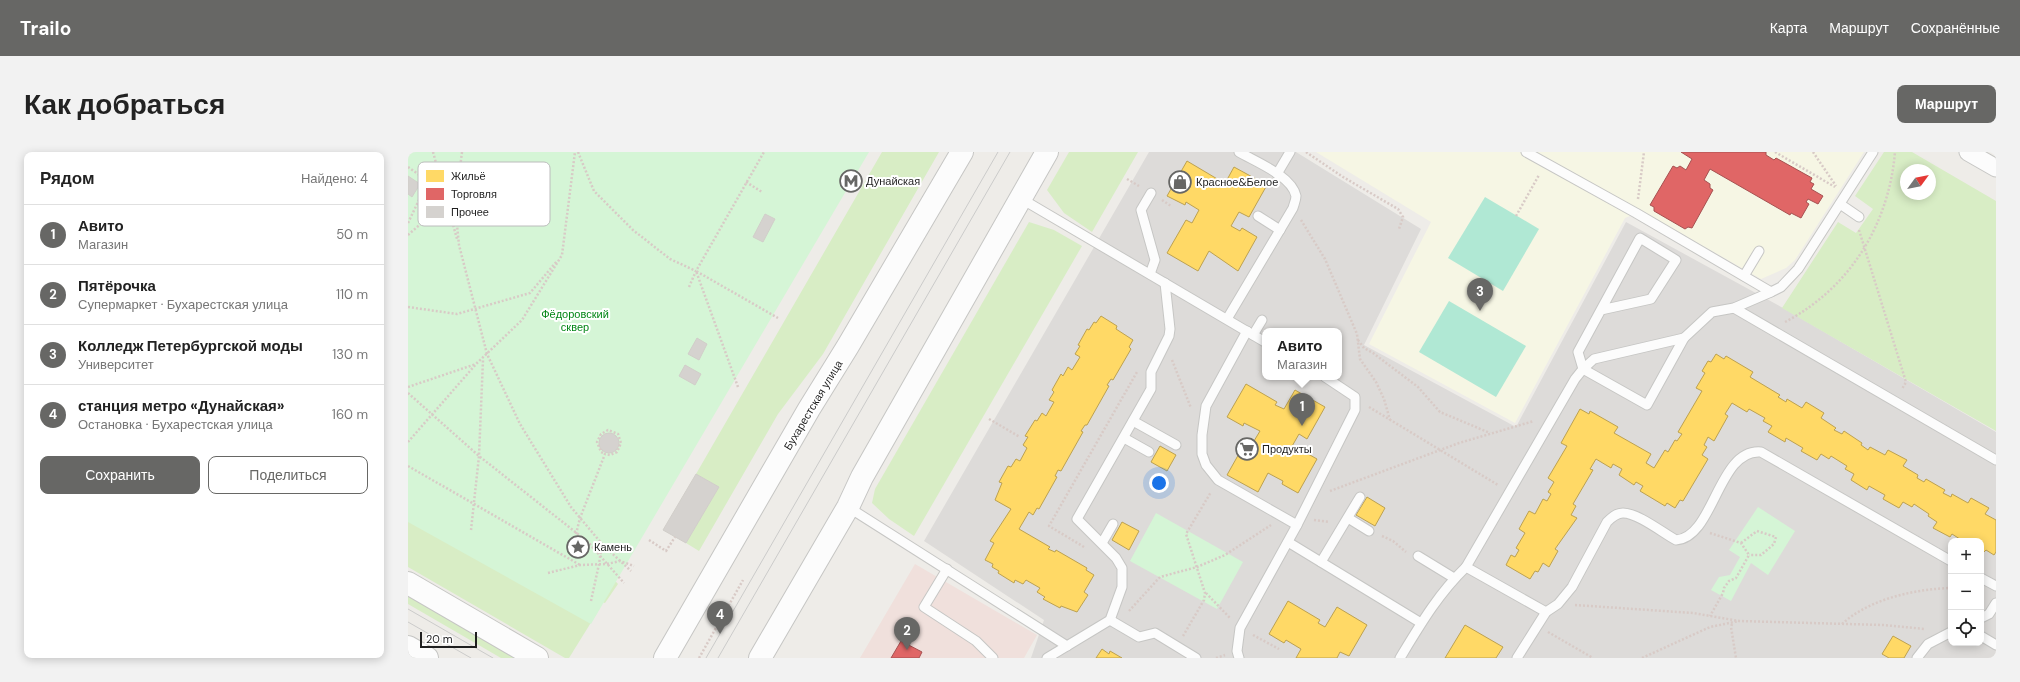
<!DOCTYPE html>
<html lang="ru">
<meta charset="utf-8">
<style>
body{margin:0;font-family:"DM Sans",sans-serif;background:#f2f2f2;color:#222}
.controls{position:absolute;right:12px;bottom:12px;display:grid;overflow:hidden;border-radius:8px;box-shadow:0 2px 10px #0003}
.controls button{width:36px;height:36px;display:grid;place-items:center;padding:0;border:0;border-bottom:1px solid #e0e0e0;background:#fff;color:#222;font:20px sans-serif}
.compass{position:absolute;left:1492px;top:12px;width:36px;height:36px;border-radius:50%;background:#fff;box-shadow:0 2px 10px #0003;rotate:57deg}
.scale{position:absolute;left:12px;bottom:10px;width:57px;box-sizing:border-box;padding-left:4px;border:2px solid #1f1f1f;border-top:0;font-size:11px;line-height:14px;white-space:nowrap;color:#1f1f1f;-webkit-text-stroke:3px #fff;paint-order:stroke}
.you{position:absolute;left:751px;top:331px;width:14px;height:14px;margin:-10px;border:3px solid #fff;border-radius:50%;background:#1a73e8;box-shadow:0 0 0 6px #1a73e833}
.badge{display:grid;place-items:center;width:26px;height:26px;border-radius:50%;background:#676765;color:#fff;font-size:13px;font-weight:700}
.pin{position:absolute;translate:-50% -33px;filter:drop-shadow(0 1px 2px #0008)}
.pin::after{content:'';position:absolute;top:21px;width:14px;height:12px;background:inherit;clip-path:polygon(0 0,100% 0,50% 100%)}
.popup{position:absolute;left:854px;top:176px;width:80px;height:52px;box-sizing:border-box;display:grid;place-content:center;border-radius:8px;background:#fff;filter:drop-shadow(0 1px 3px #0005);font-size:13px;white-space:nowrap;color:#767676}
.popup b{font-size:15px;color:#222}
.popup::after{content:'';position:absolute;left:50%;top:100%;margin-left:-8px;border:8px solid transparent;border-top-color:#fff}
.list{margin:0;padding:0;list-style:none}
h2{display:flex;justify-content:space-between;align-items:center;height:52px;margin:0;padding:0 16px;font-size:17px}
h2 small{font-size:13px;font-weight:400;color:#767676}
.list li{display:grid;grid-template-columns:26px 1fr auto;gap:12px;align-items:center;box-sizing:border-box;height:60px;padding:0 16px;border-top:1px solid #e0e0e0}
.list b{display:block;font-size:15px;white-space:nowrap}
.list p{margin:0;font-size:13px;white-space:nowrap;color:#767676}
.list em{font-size:13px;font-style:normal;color:#767676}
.actions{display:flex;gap:8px;padding:12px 16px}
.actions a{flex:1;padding:9px 0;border:1px solid #676765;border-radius:8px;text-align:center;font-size:14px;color:#676765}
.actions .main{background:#676765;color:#fff}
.icon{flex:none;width:22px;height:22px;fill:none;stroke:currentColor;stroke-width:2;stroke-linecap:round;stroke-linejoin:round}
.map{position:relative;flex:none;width:1588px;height:506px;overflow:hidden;border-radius:8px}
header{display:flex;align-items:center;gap:24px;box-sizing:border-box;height:56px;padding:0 20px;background:#676765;color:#fff}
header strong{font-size:19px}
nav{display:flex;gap:22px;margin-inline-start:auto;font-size:14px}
.intro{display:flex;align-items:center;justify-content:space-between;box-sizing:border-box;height:96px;padding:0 24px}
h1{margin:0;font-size:28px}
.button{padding:10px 18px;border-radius:8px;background:#676765;color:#fff;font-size:14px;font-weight:700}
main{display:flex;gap:24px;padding:0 24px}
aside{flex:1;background:#fff;border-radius:8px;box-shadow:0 2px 10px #0003}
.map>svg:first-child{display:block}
</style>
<header>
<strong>Trailo</strong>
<nav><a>Карта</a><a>Маршрут</a><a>Сохранённые</a></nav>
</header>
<div class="intro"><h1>Как добраться</h1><a class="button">Маршрут</a></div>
<main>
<aside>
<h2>Рядом<small>Найдено: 4</small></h2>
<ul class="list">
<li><span class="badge">1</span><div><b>Авито</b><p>Магазин</p></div><em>50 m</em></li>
<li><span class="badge">2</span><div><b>Пятёрочка</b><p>Супермаркет · Бухарестская улица</p></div><em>110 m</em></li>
<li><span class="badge">3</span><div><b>Колледж Петербургской моды</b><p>Университет</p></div><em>130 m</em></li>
<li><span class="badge">4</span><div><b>станция метро «Дунайская»</b><p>Остановка · Бухарестская улица</p></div><em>160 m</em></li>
</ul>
<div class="actions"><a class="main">Сохранить</a><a>Поделиться</a></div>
</aside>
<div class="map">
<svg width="1588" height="506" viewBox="0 0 1588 506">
<rect width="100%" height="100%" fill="#eeece8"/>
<path fill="#dddbd9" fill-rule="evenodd" d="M741,0H888L1013,77L956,193L1108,275L1218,70L1375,156L1588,280V506H623L636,468L516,389ZM857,179H931V225H857ZM1543,389H1573V491H1543Z"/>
<polygon fill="#f0e0dc" points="507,412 629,483 616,506 452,506"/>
<polygon fill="#f6f6e4" points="908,0 1456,0 1387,108 1378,116 1353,127 1234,59 1217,66 1107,271 961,192 1023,70"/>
<g fill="#d8edc5" fill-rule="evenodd">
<polygon points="474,0 531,0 415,202 370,262 291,399 278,391 311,335 288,322"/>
<polygon points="661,0 730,0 684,80 656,61 639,38"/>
<path d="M1476,0H1504L1588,49V279L1374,156L1430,70L1448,81L1465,57L1447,44ZM1498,18H1522V42H1498Z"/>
<polygon points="621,70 646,78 674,94 506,384 481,367 464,351 467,337"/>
<polygon points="0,348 192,456 161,506 157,506 0,415"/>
<polygon points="201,422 210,432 197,451 188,448"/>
<polygon points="0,444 108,506 93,506 0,452"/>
</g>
<g fill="#d5f5d6">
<polygon points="0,0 461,0 183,472 0,370"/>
<polygon points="1350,355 1387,379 1360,423 1343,411 1323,449 1303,438 1311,425 1322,423 1332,405 1321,398"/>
<polygon points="748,361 835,410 809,457 722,409"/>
</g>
<g fill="#b0e8d4">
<polygon points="1077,45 1131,77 1095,139 1040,106"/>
<polygon points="1041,149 1118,194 1088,245 1011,200"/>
</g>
<g fill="#ffd966" stroke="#bca151">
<polygon points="779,9 811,28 809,31 815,35 826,15 859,33 841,65 831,60 823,74 832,79 834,76 849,85 830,119 801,99 790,119 759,101 778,68 784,71 791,58 778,50 777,53 759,44"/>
<polygon points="693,164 709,174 708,177 725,188 721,195 723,197 705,228 703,227 699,233 701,234 679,273 677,273 673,279 675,280 653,319 650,318 647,324 649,325 631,357 629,356 625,363 621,360 611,377 642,395 640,397 647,400 648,398 679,416 678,418 686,423 676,440 680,443 669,460 653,454 652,456 635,447 637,445 629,440 632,436 618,428 615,432 607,428 606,431 590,421 591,419 584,415 585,412 577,408 586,391 582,389 603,357 587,348 594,331 591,330 600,314 603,315 608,307 612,309 619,296 615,293 620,285 617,284 627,268 629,269 634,261 638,264 646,250 641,248 646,240 644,238 653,222 655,224 660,215 664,218 672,205 667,202 672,194 670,193 679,177 681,178 686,170 688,171"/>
<polygon points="1308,202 1316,207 1318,204 1345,220 1342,225 1372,243 1370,245 1378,250 1379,247 1394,256 1398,250 1416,261 1413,266 1428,276 1426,278 1434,282 1436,279 1454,291 1453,293 1460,298 1462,295 1477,303 1480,298 1499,308 1495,314 1510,323 1509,326 1516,330 1518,327 1537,338 1535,341 1543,345 1544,342 1560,351 1563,346 1581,356 1577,362 1588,368 1588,400 1586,403 1578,398 1573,403 1573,389 1555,389 1544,382 1542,385 1525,376 1529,370 1520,364 1521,362 1506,352 1504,355 1495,350 1491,356 1475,347 1477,343 1461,334 1459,338 1443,328 1446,322 1437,317 1439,314 1423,304 1421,307 1413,302 1409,308 1393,299 1395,296 1378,286 1377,290 1360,280 1364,274 1355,269 1357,266 1341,257 1339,260 1324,251 1317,262 1320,264 1306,289 1300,285 1296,293 1299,295 1294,303 1300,307 1275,349 1272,348 1267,356 1259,351 1257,354 1232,339 1235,334 1228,330 1226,333 1211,323 1214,317 1205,312 1203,316 1188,307 1182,317 1185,318 1165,352 1168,354 1163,363 1169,366 1147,397 1150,399 1141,415 1135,411 1130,420 1127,419 1122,427 1098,413 1103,403 1107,405 1111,398 1108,396 1117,381 1111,377 1121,359 1127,362 1135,347 1139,349 1143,342 1140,340 1146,330 1140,326 1159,294 1153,291 1172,257 1181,262 1182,259 1210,275 1206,281 1243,302 1238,311 1246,316 1257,298 1260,300 1267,288 1269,289 1274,282 1270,280 1294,239 1288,236 1297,221 1294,219 1300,209 1303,210"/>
<polygon points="838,232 869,250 867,253 876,257 887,238 917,255 899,287 891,282 883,296 891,301 893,298 909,307 890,341 874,332 875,329 860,321 850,340 819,323 837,291 843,294 852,279 836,271 835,274 819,265"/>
<polygon points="752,294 768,303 759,319 743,310"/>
<polygon points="959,345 977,356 967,374 948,363"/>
<polygon points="714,370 731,379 721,398 704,388"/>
<polygon points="880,449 912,468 910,471 917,475 929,455 959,473 941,504 932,500 929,506 888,506 893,497 878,488 876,491 861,482"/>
<polygon points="1057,473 1095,495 1088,506 1037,506"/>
<polygon points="1485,484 1503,494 1496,506 1481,506 1474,502"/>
<polygon points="694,497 701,502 702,499 714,506 688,506"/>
</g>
<g fill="#e06666" stroke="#a65151">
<polygon points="1273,0 1358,0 1358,3 1366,8 1368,6 1404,26 1402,30 1406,32 1403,37 1415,44 1410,52 1400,47 1398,50 1401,52 1393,66 1383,61 1382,63 1302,17 1296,28 1302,32 1302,36 1305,38 1284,76 1280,75 1277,77 1246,59 1246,55 1242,53 1265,14 1269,16 1272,14 1278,18 1284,7"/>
<polygon points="493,489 514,500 511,506 483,506"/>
</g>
<g fill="#d5d2cf" stroke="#d1cec9">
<polygon points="0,24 12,32 4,45 0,42"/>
<polygon points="357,62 367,67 355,90 345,85"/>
<polygon points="289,186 299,192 291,208 280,202"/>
<polygon points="277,213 293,222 287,233 271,224"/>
<circle cx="201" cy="291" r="10"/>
<polygon points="288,322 311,335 278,391 255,378"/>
</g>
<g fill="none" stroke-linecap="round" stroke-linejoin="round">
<g stroke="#c6c6c4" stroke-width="11">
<g id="service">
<polyline points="1118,0 1228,61 1363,140"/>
<polyline points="869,22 882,0"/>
<polyline points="612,46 857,190"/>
<polyline points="1432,52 1451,65"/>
<polyline points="850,64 872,78"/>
<polyline points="742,122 747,108 733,58 743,41"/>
<polyline points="1336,124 1351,99"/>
<polyline points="1326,156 1588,308"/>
<polyline points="1193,158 1243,147 1268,108 1232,86 1170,200 1175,217 1239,253 1276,186 1304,160 1326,156 1363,140 1373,135 1390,117 1465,0"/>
<path d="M819,167L885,56C886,52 888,48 888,44C884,24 848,10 831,0"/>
<polyline points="845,183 854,168"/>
<polyline points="725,269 768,293"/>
<polyline points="716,286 741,300"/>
<polyline points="440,355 659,494"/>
<polyline points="940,366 961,379"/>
<polyline points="889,373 947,258 947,245 917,225"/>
<polyline points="880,390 1013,471"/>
<polyline points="694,391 705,372"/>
<polyline points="1010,404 1046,426"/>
<polyline points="913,410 952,345"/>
<polyline points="1058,415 1167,227 1175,217 1186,207 1276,186"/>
<polyline points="539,417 516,455 568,489 585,506"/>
<polyline points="1573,426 1588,434"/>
<polyline points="1573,466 1581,462 1588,451"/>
<polyline points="702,468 731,485 747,481 788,506"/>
<polyline points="1573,484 1588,493"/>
<polyline points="639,506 702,468 714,435 714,416 708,406 669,367 743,237 743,220 761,184 762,177 757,131"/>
<polyline points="831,506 829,499 832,476 889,373 810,328 798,313 794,302 794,283 798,254 839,179"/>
<path d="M992,506C1012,473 1030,442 1058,415L1138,460"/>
<path d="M1109,506L1138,460L1150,452L1164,435L1199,370C1203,366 1208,361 1215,361C1230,361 1255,381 1268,388C1306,386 1310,296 1353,300L1543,409"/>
<polyline points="1509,506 1520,492 1543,480"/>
</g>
</g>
<g stroke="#c6c6c4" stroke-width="19">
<polyline id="minor" points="1560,0 1588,16"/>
</g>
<g stroke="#c6c6c4" stroke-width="24">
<g id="tertiary">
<polyline points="0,431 129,506"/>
<polyline points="0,495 19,506"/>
<polyline points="257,506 401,257 440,194 554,0"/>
<polyline points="352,506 440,355 454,325 639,0"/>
</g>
</g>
<g stroke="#d8cac6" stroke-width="2.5" stroke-dasharray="2 2" stroke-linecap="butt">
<polyline points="25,0 49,87"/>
<polyline points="54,0 49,40 48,63 51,93 79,202 112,272 163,355 194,392 223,419"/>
<polyline points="170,0 186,39 225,78 262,107 288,119"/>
<polyline points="898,0 935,25 990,57 995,65 991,77"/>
<polyline points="1367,0 1427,35"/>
<polyline points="1405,0 1428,34"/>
<polyline points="0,15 20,29 38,50"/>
<polyline points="719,27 731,34"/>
<polyline points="338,30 354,40"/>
<polyline points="1230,47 1236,0"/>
<polyline points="754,48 763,54"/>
<polyline points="1108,64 1131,23"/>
<polyline points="893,68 917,107 949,182 952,207 968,230 976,247 982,268"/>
<polyline points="0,71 20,29"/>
<polyline points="1451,78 1498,230 1494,237"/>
<polyline points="0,83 48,41"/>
<polyline points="281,135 288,119 356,0"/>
<polyline points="0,155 49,162 122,141 149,109"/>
<path d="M1377,170C1442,136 1481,72 1487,0"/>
<polyline points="950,188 956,196 965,201 1010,235 1032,260 1082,281"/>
<polyline points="764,208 783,256"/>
<polyline points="0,235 68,212"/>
<polyline points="330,235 288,119 370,166"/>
<polyline points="0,241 71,304 180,390 216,431"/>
<polyline points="961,255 1090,333"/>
<polyline points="581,267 612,285"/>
<polyline points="0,290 69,211 114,168 154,103 167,0"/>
<polyline points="0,314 172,413"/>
<polyline points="922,339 1051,291 1126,269"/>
<polyline points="906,368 921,370"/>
<polyline points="63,378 71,304 75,208"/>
<polyline points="1302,381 1333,391 1341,403 1328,426 1321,429 1316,436 1315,441 1302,464"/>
<polyline points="168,382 172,366 197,302 202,303 209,300 213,291 210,282 200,278 193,282 189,290 193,300 197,302"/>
<polyline points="974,384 985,389 998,400"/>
<polyline points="241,388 258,399 267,385"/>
<polyline points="1333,391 1349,379 1368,385 1366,392 1353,403 1341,403"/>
<polyline points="676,395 641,374 729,220"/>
<polyline points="140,421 172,413 199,412 212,409 226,414"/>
<polyline points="798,441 822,466"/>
<polyline points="183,449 191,412 194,392"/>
<polyline points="1167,453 1285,461 1331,469 1475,473 1517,477"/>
<polyline points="721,459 752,425 789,415 817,403 863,373"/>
<polyline points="1324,472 1323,475 1328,506"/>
<path d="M1434,472C1461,447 1507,437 1543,436"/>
<polyline points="1140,480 1185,506"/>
<polyline points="845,483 871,497"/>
<polyline points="775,484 796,448 797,441 778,382 803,340"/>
<polyline points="291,506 335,428"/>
<polyline points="808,506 817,503"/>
<polyline points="1234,506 1302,475 1331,469"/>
</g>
<use href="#service" stroke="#fcfcfc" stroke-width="9"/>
<use href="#minor" stroke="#fcfcfc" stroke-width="17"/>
<use href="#tertiary" stroke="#fcfcfc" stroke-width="22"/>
<g stroke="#cbcbca" stroke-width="1">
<polyline points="0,457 85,506"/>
<polyline points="0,470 63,506"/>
<polyline points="298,506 590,0"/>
<polyline points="310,506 602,0"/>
</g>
</g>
<defs>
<g id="metro-ring" transform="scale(1.15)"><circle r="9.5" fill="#fff" stroke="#676765" stroke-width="1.5"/><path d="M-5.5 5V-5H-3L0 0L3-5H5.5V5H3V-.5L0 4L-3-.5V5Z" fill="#676765"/></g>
<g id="shop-ring" transform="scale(1.15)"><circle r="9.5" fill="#fff" stroke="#676765" stroke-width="1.5"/><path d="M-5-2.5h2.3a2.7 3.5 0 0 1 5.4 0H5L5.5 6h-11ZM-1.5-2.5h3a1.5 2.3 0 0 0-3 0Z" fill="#676765"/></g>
<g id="supermarket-ring" transform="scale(1.15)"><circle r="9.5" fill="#fff" stroke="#676765" stroke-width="1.5"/><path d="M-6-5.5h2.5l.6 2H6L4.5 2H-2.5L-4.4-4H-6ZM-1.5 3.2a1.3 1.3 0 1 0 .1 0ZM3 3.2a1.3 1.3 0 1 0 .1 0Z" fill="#676765"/></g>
<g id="sight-ring" transform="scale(1.15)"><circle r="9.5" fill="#fff" stroke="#676765" stroke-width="1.5"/><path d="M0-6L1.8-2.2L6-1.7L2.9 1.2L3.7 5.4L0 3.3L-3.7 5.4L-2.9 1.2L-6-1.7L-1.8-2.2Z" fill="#676765"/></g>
</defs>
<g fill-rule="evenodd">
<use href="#metro-ring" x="443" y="29"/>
<use href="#shop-ring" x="772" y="30"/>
<use href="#supermarket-ring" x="839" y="297"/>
<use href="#sight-ring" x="170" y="395"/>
</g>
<g text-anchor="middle" stroke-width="4" stroke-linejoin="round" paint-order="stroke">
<g font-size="11" fill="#1f1f1f" stroke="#fff" text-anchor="start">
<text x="458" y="33">Дунайская</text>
<text x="788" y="34">Красное&amp;Белое</text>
<text x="854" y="301">Продукты</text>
<text x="186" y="399">Камень</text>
</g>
<g font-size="11" fill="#048617" stroke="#fff">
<text x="167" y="166">Фёдоровский<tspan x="167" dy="13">сквер</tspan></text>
</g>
<g font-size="11" fill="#1f1f1f" stroke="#fff">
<text transform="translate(405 253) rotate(-59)" y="4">Бухарестская улица</text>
</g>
</g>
<rect x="10" y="10" width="132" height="64" rx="6" fill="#fff" stroke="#bcbcbc" stroke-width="1"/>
<rect x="18" y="18" width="18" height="12" fill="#ffd966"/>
<rect x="18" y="36" width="18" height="12" fill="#e06666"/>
<rect x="18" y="54" width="18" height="12" fill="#d5d2cf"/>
<g font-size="11" fill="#1f1f1f">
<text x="43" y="28">Жильё</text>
<text x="43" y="46">Торговля</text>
<text x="43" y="64">Прочее</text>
</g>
</svg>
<div class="controls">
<button>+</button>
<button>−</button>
<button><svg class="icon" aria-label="locate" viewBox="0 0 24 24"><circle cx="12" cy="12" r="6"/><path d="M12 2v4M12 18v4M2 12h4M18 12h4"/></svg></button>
</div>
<svg class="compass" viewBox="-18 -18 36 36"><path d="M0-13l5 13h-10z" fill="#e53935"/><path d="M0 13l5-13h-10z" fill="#767676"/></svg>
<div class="scale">20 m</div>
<div class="you"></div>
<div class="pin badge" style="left:894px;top:274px">1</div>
<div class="popup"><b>Авито</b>Магазин</div>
<div class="pin badge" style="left:499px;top:498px">2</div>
<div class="pin badge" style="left:1072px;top:159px">3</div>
<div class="pin badge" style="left:312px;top:482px">4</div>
</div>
</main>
